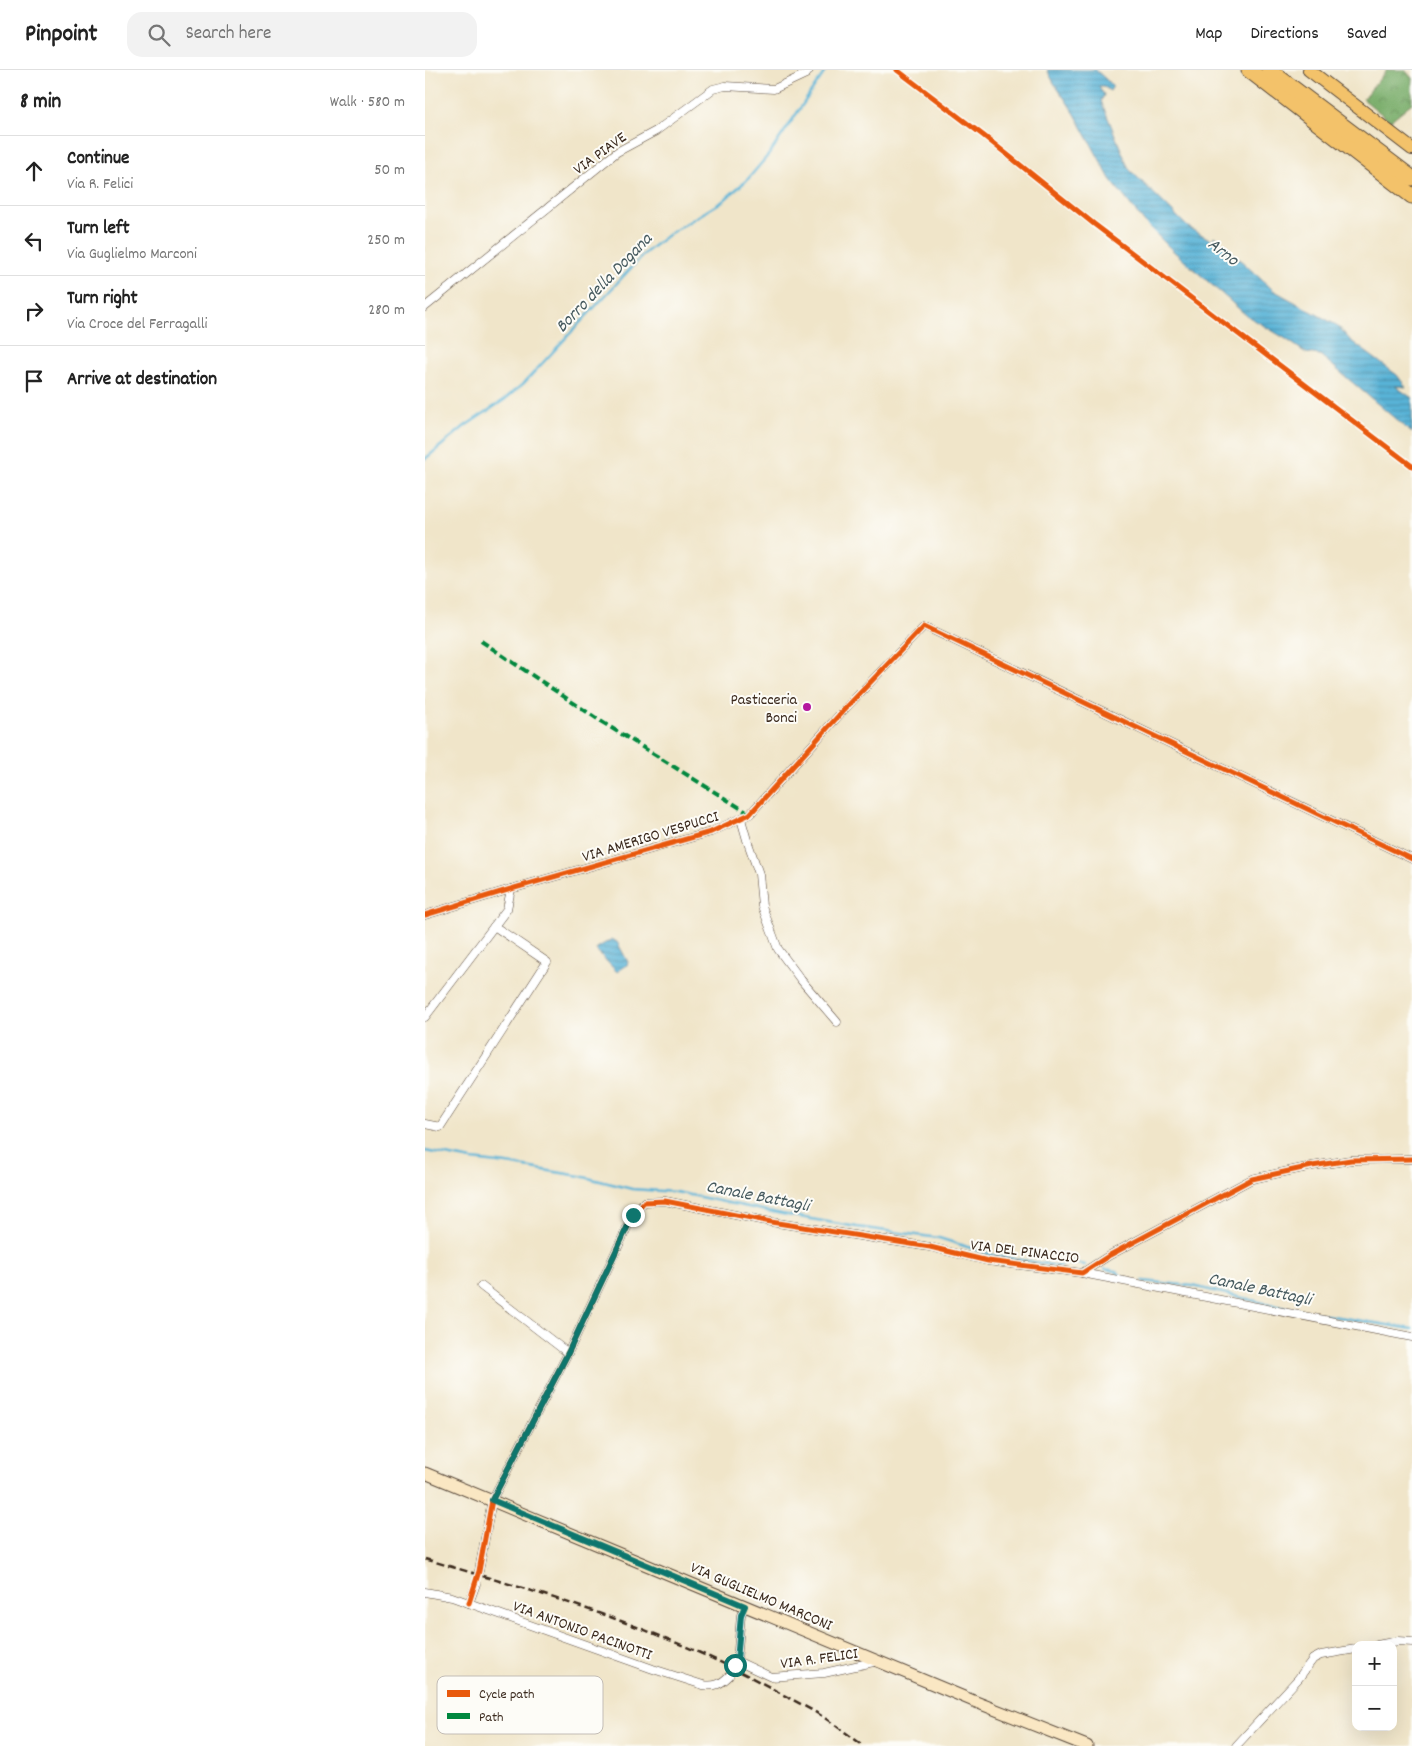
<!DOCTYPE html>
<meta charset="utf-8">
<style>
body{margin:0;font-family:Dekko,sans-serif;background:#f2f2f2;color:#222}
.controls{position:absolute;right:15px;bottom:15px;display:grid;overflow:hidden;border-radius:10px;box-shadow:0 5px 20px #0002}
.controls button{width:45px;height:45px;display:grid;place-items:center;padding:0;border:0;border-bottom:1px solid #e0e0e0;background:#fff;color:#222;font:25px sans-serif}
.stop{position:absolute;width:15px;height:15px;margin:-11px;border:4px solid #0f766e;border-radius:50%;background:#fff}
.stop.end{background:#0f766e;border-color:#fff;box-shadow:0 1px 5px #0008}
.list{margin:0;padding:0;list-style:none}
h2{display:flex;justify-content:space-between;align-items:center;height:65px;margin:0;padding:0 20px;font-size:21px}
h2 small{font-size:16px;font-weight:400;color:#767676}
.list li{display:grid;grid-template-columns:32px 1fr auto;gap:15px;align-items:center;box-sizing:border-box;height:70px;padding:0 20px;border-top:1px solid #e0e0e0}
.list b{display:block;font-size:19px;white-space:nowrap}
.list p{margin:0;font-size:16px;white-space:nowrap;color:#767676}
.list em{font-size:16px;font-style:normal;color:#767676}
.icon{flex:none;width:28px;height:28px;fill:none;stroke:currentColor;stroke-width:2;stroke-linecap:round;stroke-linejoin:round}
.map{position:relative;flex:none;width:987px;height:1676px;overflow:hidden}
header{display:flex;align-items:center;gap:30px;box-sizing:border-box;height:70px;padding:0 25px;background:#fff;border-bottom:1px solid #e0e0e0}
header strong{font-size:24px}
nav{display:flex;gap:28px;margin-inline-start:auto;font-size:18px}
.search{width:350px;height:45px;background:#f2f2f2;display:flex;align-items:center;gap:12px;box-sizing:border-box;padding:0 18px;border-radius:15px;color:#767676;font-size:19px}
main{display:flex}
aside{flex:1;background:#fff}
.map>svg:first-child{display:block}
</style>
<header>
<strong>Pinpoint</strong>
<div class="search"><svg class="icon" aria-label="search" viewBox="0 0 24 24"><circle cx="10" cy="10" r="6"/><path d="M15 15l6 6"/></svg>Search here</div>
<nav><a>Map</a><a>Directions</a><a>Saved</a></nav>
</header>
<main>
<aside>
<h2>8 min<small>Walk · 580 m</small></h2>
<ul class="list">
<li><svg class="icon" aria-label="ahead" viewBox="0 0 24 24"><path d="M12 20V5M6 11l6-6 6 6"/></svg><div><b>Continue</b><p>Via R. Felici</p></div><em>50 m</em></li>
<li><svg class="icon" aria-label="left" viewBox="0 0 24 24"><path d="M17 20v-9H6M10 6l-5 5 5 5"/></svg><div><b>Turn left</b><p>Via Guglielmo Marconi</p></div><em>250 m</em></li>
<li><svg class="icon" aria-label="right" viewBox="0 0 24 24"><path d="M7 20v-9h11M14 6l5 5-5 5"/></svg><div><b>Turn right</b><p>Via Croce del Ferragalli</p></div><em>280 m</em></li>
<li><svg class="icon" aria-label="arrive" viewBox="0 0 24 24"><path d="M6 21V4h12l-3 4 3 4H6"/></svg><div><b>Arrive at destination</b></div></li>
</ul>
</aside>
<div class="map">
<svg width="987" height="1676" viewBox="0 0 987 1676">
<defs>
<pattern id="forest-crowns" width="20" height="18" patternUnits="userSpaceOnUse" patternTransform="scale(1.25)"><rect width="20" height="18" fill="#77ac68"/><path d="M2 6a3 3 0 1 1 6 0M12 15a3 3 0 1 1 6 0" fill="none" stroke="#638c55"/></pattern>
<pattern id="water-rules" width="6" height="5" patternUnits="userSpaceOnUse" patternTransform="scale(1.25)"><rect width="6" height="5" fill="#59b3d7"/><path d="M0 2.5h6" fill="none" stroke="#4b92ae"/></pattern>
</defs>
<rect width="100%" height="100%" fill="#fdfcf7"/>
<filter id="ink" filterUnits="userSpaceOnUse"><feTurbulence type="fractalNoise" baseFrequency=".02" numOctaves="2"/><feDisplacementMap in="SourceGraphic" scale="10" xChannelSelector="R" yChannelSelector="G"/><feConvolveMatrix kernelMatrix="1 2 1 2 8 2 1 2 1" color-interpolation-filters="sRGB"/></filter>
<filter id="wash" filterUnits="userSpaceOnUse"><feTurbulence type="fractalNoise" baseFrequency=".0096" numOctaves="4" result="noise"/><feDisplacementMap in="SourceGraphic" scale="20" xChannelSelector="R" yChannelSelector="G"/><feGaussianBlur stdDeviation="1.12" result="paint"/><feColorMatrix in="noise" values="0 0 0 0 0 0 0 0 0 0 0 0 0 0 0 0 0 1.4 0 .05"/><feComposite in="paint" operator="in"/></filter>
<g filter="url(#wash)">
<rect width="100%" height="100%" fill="#f0e5c9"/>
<polygon fill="url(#forest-crowns)" stroke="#596b43" points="962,0 980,0 987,8 987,33 965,51 938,29"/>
<g fill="url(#water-rules)" stroke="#4a6e7a">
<polygon points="622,0 671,0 688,16 685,21 678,16 674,16 679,25 676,31 704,99 763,157 788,171 789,166 848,220 913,256 925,270 972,305 981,317 970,316 987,328 987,363 895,285 881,283 861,269 821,245 746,179 720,153 685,109 650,44 629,13"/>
<polygon points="187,869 192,872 203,892 202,895 192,902 171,880 172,878"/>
</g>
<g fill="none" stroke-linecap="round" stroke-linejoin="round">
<g stroke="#59b3d7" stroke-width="2.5">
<polyline points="0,389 40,356 79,330 99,313 220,183 244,164 298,131 323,109 345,83 401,0"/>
<polyline points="0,1081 47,1090 82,1094 155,1106 207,1119 251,1122 357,1144 432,1157 514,1168 571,1186 634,1196 644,1192 660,1195"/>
<polyline points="680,1199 691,1201 698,1208"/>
<polyline points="718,1211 768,1216 864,1239 987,1259"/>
</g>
</g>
</g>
<g filter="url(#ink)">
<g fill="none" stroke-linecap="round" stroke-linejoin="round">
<g stroke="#564638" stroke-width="9">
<g id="street">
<polyline points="0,237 192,82 231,61 288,19 300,16 349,19 381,4 384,0"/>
<polyline points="316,749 322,770 334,804 337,836 353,879 376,910 412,952"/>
<polyline points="0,845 86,819 286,762 325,744 416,643 499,556 987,789"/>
<polyline points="0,947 82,839 86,819"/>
<polyline points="0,1054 15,1057 122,892 69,856"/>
<polyline points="657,1203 987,1267"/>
<polyline points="56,1216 143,1283"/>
<polyline points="54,1501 67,1430 143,1283 208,1145 219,1132 240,1131 346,1152 505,1177 563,1191 657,1203 685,1185 827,1109 887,1096 926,1090 987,1089"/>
<path d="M0,1522L27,1527L228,1599L278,1615C290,1617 296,1614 304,1606"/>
<polyline points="44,1533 51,1514"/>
<polyline points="952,1575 973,1571 987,1572"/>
<polyline points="312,1591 316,1545 320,1536"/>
<polyline points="310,1595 312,1591 346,1607 399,1603 453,1591"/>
<polyline points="811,1676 873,1609 888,1589 896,1585 931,1579"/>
</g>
</g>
<g stroke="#564638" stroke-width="13">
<polyline id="secondary" points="0,1403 551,1632 662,1676"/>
</g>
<g stroke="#564638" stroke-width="14">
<polyline id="primary" points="884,0 987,79"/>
</g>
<g stroke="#564638" stroke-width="17">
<g id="highway">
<polyline points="824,0 987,126"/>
<polyline points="844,0 987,108"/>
</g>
</g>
<use href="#street" stroke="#fff" stroke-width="8"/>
<use href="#secondary" stroke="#fae7c3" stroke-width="11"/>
<use href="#primary" stroke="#f3c26a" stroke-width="12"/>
<use href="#highway" stroke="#f3c26a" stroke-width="15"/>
<path stroke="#3b2a1e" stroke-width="2.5" stroke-dasharray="8 4" stroke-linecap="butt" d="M0,1489C120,1524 239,1559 348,1619C365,1629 383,1637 398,1647C412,1656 425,1666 439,1676"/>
<polyline stroke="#00873e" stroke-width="4" stroke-dasharray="8 4" stroke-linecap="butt" points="56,571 177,652 325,744"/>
<g stroke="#fdfcf7" stroke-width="8">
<g id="cycleway">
<polyline points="472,0 559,66 669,154 987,396"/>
<polyline points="0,845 86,819 286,762 325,744 416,643 499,556 987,789"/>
<polyline points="44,1533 54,1501 67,1430 143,1283 208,1145 219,1132 240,1131 346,1152 505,1177 563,1191 657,1203 685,1185 827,1109 887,1096 926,1090 987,1089"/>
</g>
</g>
<use href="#cycleway" stroke="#e8590c" stroke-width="5"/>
</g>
</g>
<g fill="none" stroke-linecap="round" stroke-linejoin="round" filter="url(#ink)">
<polyline stroke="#0f766e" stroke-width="6" points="208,1145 143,1283 67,1430 320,1536 316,1545 312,1591 310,1595"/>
</g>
<circle fill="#b5179e" stroke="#fdfcf7" stroke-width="2" cx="382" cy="637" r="5"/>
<g text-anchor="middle" stroke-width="4" stroke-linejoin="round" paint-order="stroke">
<g font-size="16" fill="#3b2a1e" stroke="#fdfcf7">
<text transform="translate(174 82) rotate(-36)" y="6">VIA PIAVE</text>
<text transform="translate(225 765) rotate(-17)" y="6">VIA AMERIGO VESPUCCI</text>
<text transform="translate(600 1180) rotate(7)" y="6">VIA DEL PINACCIO</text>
<text transform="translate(337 1525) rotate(23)" y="6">VIA GUGLIELMO MARCONI</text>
<text transform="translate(158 1559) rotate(20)" y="6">VIA ANTONIO PACINOTTI</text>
<text transform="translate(394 1587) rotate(-8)" y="6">VIA R. FELICI</text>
</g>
<g font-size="16" fill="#3b2a1e" stroke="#fdfcf7" text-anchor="end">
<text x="372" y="634">Pasticceria<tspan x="372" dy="18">Bonci</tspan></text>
</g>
<g font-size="18" font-style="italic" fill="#465a5f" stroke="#fdfcf7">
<text transform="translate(799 181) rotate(38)" y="6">Arno</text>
<text transform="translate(178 212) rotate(-46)" y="6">Borro della Dogana</text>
<text transform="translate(333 1125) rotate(11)" y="6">Canale Battagli</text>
<text transform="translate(835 1218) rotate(12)" y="6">Canale Battagli</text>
</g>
</g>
<rect x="12" y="1606" width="166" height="58" rx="8" fill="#fdfcf7" stroke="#c3bdb6" stroke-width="1"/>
<rect x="22" y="1620" width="23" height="7" fill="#e8590c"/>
<rect x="22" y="1643" width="23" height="6" fill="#00873e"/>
<g font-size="14" fill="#3b2a1e">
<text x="54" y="1628">Cycle path</text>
<text x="54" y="1651">Path</text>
</g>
</svg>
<div class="controls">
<button>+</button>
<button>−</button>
</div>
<div class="stop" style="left:310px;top:1595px"></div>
<div class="stop end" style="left:208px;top:1145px"></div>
</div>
</main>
